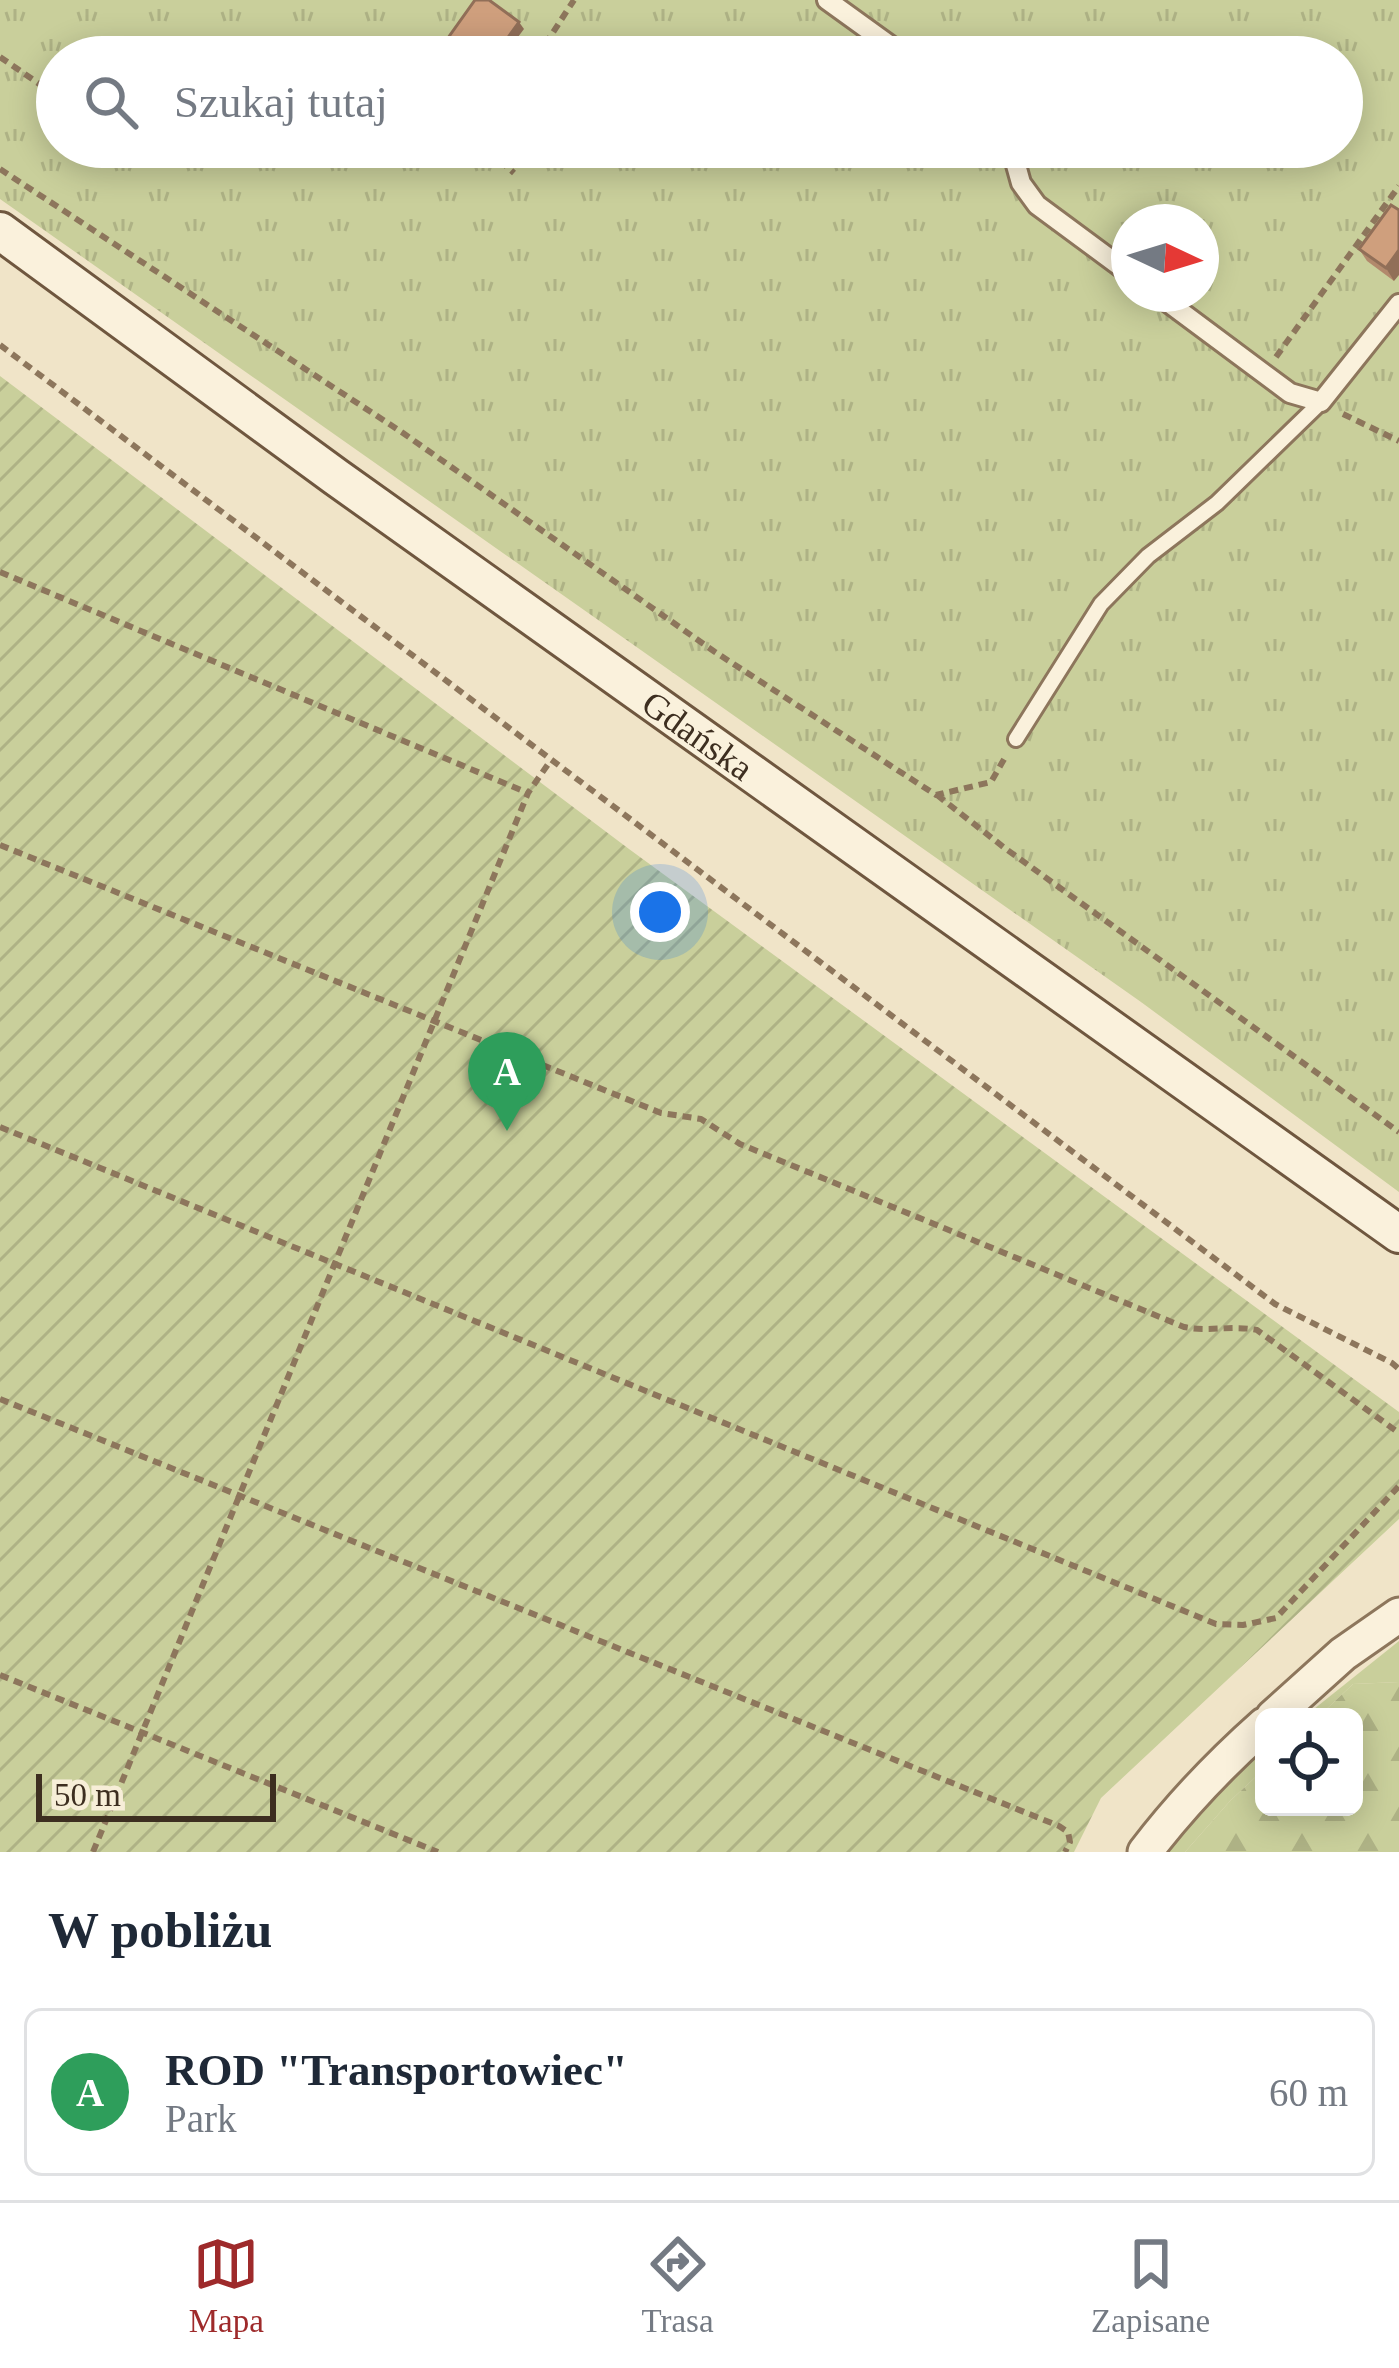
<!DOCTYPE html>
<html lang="pl">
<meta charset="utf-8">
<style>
body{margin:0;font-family:Georgia,serif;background:#f6f6f7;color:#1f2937}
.controls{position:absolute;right:36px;bottom:36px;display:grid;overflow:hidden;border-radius:18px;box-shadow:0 6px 30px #0003}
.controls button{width:108px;height:108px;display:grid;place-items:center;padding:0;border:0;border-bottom:3px solid #e0e1e3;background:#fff;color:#1f2937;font:60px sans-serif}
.compass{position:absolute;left:1111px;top:204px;width:108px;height:108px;border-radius:50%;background:#fff;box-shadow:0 6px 30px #0003;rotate:94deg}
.scale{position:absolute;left:36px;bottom:30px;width:240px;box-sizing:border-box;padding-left:12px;border:6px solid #3d2e20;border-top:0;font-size:33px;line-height:42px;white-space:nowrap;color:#3d2e20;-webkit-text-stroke:9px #f7eed8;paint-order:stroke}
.you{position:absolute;left:660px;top:912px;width:42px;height:42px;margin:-30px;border:9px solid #fff;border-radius:50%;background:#1a73e8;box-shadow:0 0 0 18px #1a73e833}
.badge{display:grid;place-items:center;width:78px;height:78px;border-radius:50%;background:#9e2a2b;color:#fff;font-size:39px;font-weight:700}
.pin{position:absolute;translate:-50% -99px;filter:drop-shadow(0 3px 6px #0008)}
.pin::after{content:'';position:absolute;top:63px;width:42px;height:36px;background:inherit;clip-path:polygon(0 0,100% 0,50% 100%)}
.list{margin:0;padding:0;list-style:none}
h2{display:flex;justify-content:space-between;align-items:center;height:156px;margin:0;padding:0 48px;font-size:51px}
h2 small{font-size:39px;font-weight:400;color:#747a83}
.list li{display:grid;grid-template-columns:78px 1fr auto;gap:36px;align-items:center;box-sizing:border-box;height:168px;margin:0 24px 24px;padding:0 24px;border:3px solid #e0e1e3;border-radius:18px}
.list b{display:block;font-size:45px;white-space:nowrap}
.list p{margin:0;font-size:39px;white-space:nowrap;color:#747a83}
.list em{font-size:39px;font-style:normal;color:#747a83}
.icon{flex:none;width:66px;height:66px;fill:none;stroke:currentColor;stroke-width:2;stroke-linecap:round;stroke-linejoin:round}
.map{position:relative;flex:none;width:1399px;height:1852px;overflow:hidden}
.search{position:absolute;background:#fff;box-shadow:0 6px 30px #0003;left:36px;right:36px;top:36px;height:132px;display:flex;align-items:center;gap:30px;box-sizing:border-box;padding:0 42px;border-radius:66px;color:#747a83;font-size:45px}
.sheet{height:348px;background:#fff}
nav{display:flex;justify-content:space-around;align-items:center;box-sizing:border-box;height:168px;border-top:3px solid #e0e1e3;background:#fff;font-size:33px;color:#747a83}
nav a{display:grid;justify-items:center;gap:6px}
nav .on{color:#9e2a2b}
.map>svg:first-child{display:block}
</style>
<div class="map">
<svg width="1399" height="1852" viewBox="0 0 1399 1852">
<defs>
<pattern id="forest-firs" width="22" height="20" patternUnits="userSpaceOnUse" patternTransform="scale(3)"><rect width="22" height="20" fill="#c9cf9b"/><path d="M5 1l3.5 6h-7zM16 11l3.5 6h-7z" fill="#aeb285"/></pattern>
<pattern id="park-tufts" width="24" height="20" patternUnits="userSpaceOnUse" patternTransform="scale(3)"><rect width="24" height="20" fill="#c9cf9b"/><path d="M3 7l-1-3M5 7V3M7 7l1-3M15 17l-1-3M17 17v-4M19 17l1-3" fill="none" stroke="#aeb285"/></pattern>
<pattern id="garden-furrows" width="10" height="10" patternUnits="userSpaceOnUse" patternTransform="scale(3)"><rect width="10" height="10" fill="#c9cf9b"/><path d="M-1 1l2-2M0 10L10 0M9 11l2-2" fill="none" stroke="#aeb285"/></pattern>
</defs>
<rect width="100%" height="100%" fill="#f0e4c8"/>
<g fill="#c9cf9b">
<polygon points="1399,1641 1399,1682 1353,1684 1318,1717 1304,1717"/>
<polygon points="1264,1749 1264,1769 1230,1801 1185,1852 1163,1852 1237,1771"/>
</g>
<polygon fill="url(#forest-firs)" points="1399,1682 1399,1852 1185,1852 1230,1801 1264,1769 1264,1807 1354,1807 1354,1717 1318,1717 1353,1684"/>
<path fill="url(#park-tufts)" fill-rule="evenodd" d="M0,0H1399V1192L1141,1002L0,199ZM57,57H1342V147H57ZM1129,222H1201V294H1129Z"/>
<polygon fill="url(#garden-furrows)" points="0,376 629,849 1399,1412 1399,1519 1101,1798 1074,1852 0,1852"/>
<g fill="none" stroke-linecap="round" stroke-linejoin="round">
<g stroke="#8d765c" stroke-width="20">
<polyline id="service" points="1016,739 1101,604 1148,556 1217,503 1321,402"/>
</g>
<g stroke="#8d765c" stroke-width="24">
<g id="pedestrian">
<polyline points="827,0 906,57"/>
<polyline points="1011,147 1021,183 1037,205 1129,273"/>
<polyline points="1157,294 1290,393 1321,402 1399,304"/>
</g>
</g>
<g stroke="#8d765c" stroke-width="39">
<g id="tertiary">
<polyline points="1273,1717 1343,1654 1399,1615"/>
<path d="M1145,1852C1181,1805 1220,1764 1264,1725"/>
</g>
</g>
<g stroke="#6f573f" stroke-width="42">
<g id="secondary">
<path id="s1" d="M0,231L336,477L1399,1234"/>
</g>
</g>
<g stroke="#8d765c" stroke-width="6" stroke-dasharray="9 6" stroke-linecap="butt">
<polyline points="0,57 57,96"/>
<polyline points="537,57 574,0"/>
<polyline points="133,147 148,157"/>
<polyline points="496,147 497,158 514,173"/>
<polyline points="0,169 403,433 715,652 936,795 991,782 1007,754"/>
<polyline points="0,345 1275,1304 1392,1363 1399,1369"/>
<polyline points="1276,357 1399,186"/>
<polyline points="1343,414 1399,441"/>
<polyline points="0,572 528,793"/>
<polyline points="937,795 1006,849 1399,1132"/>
<path d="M0,845L661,1113L701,1119L740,1144L1184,1327C1209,1332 1232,1325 1257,1330L1399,1433"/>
<polyline points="0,1127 1216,1624 1243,1625 1276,1618 1399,1486"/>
<polyline points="0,1399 1059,1826 1068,1832 1070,1842 1065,1852"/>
<polyline points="0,1675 438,1852"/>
<polyline points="93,1852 528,793 551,760"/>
</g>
<use href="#service" stroke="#faf1dc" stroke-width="14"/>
<use href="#pedestrian" stroke="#faf1dc" stroke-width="18"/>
<use href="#tertiary" stroke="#faf1dc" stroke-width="33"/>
<use href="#secondary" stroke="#faf1dc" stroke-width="36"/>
</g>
<polygon fill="#b2896c" points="1391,205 1394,281 1367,261 1359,249"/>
<g fill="#916f58">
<polygon points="519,22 524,29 503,57 494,57"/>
<polygon points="1399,250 1399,275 1394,281 1386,268"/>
</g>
<g fill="#cf9f7d" stroke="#916f58" stroke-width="3">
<polygon points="475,0 489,0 519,22 494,57 444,57 438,52"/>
<polygon points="1391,205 1399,210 1399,250 1386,268 1359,249"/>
</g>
<g text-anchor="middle" stroke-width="9" stroke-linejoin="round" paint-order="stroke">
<g font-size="36" fill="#3d2e20" stroke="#f7eed8">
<text dy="13" stroke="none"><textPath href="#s1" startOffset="861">Gdańska</textPath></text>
</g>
</g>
</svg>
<div class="controls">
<button><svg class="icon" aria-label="locate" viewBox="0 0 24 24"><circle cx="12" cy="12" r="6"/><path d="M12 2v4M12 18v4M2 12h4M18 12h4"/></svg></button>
</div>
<svg class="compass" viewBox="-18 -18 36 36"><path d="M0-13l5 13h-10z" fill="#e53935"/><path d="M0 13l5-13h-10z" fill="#747a83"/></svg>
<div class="scale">50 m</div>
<div class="you"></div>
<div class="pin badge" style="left:507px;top:1131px;background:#2e9e5b">A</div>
<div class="search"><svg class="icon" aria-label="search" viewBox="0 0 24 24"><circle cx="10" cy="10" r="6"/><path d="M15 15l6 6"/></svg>Szukaj tutaj</div>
</div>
<section class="sheet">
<h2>W pobliżu<small></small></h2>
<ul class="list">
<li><span class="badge" style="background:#2e9e5b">A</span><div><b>ROD &quot;Transportowiec&quot;</b><p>Park</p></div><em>60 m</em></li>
</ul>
</section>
<nav>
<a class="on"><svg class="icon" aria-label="map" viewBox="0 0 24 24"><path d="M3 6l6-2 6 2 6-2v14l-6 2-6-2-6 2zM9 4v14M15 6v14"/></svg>Mapa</a>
<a><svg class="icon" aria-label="directions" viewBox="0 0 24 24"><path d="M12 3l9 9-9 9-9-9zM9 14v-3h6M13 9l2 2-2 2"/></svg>Trasa</a>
<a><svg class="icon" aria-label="saved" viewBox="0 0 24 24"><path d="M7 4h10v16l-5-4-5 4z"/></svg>Zapisane</a>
</nav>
